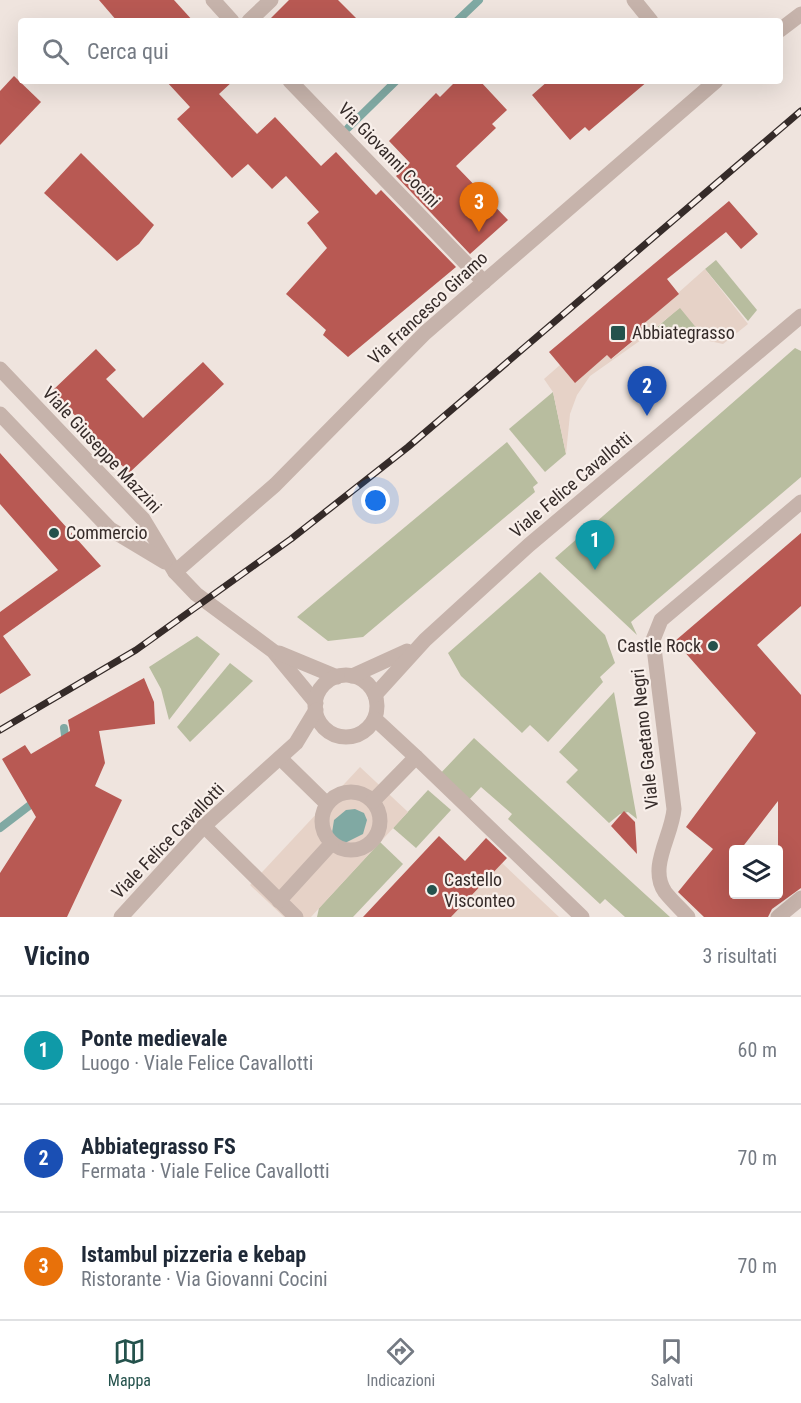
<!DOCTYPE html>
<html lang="it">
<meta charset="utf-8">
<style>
body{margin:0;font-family:"Roboto Condensed",sans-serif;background:#f2f2f3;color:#1f2937}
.controls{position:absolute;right:18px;bottom:18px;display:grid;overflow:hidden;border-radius:6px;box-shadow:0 6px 24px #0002}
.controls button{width:54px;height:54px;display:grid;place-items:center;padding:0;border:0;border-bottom:2px solid #e0e1e3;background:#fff;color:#1f2937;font:30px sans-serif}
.you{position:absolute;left:376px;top:501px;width:21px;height:21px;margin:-15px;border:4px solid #fff;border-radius:50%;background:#1a73e8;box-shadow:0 0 0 9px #1a73e833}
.badge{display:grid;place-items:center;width:39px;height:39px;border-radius:50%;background:#24524c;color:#fff;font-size:20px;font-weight:700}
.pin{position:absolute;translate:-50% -50px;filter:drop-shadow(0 2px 3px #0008)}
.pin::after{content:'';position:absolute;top:32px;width:21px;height:18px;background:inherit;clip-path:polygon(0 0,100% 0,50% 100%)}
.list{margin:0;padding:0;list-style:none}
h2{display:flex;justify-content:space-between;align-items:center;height:78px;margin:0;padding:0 24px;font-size:26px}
h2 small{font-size:20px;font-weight:400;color:#747a83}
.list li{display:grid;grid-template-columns:39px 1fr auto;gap:18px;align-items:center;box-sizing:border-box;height:108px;padding:0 24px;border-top:2px solid #e0e1e3}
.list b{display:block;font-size:22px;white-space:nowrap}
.list p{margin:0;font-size:20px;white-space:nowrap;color:#747a83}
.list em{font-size:20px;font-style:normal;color:#747a83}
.icon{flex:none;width:33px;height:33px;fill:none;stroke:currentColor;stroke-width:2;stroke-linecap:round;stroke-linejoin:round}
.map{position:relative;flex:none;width:801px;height:917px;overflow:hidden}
.search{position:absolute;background:#fff;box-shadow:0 6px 24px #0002;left:18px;right:18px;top:18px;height:66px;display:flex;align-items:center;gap:15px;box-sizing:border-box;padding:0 21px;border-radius:6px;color:#747a83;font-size:22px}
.sheet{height:402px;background:#fff}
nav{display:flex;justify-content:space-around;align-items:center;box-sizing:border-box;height:84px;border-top:2px solid #e0e1e3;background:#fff;font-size:16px;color:#747a83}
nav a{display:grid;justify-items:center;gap:3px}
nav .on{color:#24524c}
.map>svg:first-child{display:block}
</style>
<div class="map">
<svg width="801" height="917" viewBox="0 0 801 917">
<rect width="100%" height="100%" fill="#efe4de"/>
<g fill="#b8bd9f">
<polygon points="716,260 757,310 748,321 705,269"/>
<polygon points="680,307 699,330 691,337 659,335 655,329"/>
<polygon points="795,348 801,351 801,477 631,622 637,635 555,558"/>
<polygon points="553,392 566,454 545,472 509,429"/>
<polygon points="507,442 538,483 533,487 535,492 363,637 328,641 297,617"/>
<polygon points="540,572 605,635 615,663 600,677 603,682 548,742 530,725 522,733 461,676 448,653"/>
<polygon points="197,636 220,654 169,720 161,689 149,667"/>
<polygon points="230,663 253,681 190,742 177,727"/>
<polygon points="614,692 637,819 628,812 620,814 609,823 566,782 578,770 559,752"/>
<polygon points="474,738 670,917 625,917 605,899 600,904 508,819 512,814 481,787 467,802 438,776"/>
<polygon points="428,790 451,810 416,848 393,828"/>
<polygon points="380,842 403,864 353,917 317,917 319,908"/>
</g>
<g fill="#e6d2c7">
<polygon points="705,269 748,324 723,344 691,337 698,330 680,308 655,328 659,335 641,340 590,376 577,395 570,414 566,454 553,392 544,379 560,365 575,382 607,355 612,359 645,331 641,326"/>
<polygon points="360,767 408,812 311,917 284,917 250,885"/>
<polygon points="502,863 559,917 451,917"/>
</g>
<polygon fill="#80a9a3" points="355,809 364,813 367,820 363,834 345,843 336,841 332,833 334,820 346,810"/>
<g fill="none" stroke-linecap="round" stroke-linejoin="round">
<g stroke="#80a9a3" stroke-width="8">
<polyline points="457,21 479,0"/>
<polyline points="348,128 396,81"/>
<polyline points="64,728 66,743"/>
<polyline points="0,828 38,799"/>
</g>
</g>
<g fill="#b85953" fill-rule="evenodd">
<polygon points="99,0 174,0 193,21 117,21"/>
<polygon points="289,0 338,0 359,21 268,21"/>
<polygon points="14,76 41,102 0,145 0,91"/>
<polygon points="166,81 233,81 219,94 257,134 275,117 321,166 336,152 376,195 381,190 456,267 348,357 323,335 326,330 286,294 327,248 307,223 319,212 286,176 272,189 248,164 232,178 177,119 190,107"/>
<polygon points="456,81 480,81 507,110 492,124 496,128 456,166 508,220 470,254 396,176 410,163 389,141 436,93 440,97"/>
<polygon points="548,81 648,81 589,131 585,127 570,140 532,95"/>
<polygon points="81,153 154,225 139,244 117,261 44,193"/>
<polygon points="729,201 758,234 741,249 726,232 667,279 679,294 641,326 645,331 629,344 611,359 607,355 575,383 549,352"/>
<polygon points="96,349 116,370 106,379 143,418 203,362 224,384 129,473 52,391"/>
<polygon points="0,453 101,566 3,636 31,675 0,694 0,612 58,570 0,504"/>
<path d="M801,533V606L757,645L801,695V888L772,909L768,917H704L678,892L713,849L686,827L756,733L675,641ZM778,801V894H734V849H741Z"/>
<polygon points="144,678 154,702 155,724 99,731 105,763 95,786 122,800 67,917 0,917 0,873 36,817 2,759 25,745 31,754 70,731 68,720"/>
<polygon points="624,811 635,822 637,854 611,826"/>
<polygon points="439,836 465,861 486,838 507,858 451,917 363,917"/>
</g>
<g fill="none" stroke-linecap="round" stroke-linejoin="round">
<g stroke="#c6b3ab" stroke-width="15">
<polyline points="213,0 232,21"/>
<polyline points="634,0 651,21"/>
<polyline points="249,21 271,0"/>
<polyline points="780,30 801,14"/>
<polyline points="290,81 484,282"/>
<polyline points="0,369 143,519 175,572 196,594 273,651 316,703"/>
<polyline points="0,414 110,529 165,562"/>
<polyline points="175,572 275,485 425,333 716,81"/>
<polyline points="279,653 337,677"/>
<circle cx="346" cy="706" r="31"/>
<polyline points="352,676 407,651"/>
<polyline points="375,695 425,640 529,545 801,316"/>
<polyline points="375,719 416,757"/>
<polyline points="280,758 326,803"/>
<circle cx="351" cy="821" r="29"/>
<polyline points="373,801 416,757 582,917"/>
<polyline points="204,826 296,917"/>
<polyline points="279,901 331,844"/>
<polyline points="121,917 204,826 296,743 316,710"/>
<path d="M688,917C681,909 672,901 665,892C648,867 672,836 674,809L653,640L661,620L801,502"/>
<polyline points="778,917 801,898"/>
</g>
<g stroke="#352b29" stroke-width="7">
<polyline id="rail" points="0,730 136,650 291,539 408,447 801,111"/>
</g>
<use href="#rail" stroke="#f8efea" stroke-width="4.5" stroke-dasharray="14" stroke-linecap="butt"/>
</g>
<g fill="#24524c" stroke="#f8efea" stroke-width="2">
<rect x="610" y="325" width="16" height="16" rx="3"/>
<circle cx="54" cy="533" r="6"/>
<circle cx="713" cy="646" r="6"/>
<circle cx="432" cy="890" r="6"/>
</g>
<g text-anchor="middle" stroke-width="4.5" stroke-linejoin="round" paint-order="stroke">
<g font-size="18" fill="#352b29" stroke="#f8efea">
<text transform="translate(389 155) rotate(46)" y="6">Via Giovanni Cocini</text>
<text transform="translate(428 308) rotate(-43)" y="6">Via Francesco Giramo</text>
<text transform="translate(102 450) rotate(47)" y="6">Viale Giuseppe Mazzini</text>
<text transform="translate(571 485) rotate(-40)" y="6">Viale Felice Cavallotti</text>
<text transform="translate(645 739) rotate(-96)" y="6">Viale Gaetano Negri</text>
<text transform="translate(168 841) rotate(-46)" y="6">Viale Felice Cavallotti</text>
</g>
<g font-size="18" fill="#352b29" stroke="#f8efea" text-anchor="start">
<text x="632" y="339">Abbiategrasso</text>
<text x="66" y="539">Commercio</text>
<text x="701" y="652" text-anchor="end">Castle Rock</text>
<text x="444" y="886">Castello<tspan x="444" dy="21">Visconteo</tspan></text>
</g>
</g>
</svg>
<div class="controls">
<button><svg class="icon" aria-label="layers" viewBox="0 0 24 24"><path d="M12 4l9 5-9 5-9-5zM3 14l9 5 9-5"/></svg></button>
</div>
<div class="you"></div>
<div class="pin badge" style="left:595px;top:570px;background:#0f9aa8">1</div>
<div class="pin badge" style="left:647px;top:416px;background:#1a4fb4">2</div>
<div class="pin badge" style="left:479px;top:232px;background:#e8710a">3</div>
<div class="search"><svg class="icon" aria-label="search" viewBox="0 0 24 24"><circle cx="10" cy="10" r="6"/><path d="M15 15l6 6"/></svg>Cerca qui</div>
</div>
<section class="sheet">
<h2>Vicino<small>3 risultati</small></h2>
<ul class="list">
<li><span class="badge" style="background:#0f9aa8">1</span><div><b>Ponte medievale</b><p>Luogo · Viale Felice Cavallotti</p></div><em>60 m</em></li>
<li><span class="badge" style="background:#1a4fb4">2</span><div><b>Abbiategrasso FS</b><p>Fermata · Viale Felice Cavallotti</p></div><em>70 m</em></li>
<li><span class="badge" style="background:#e8710a">3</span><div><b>Istambul pizzeria e kebap</b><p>Ristorante · Via Giovanni Cocini</p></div><em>70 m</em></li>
</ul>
</section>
<nav>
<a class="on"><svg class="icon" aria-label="map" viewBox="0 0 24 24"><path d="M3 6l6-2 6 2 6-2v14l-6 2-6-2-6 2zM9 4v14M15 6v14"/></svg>Mappa</a>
<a><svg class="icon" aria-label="directions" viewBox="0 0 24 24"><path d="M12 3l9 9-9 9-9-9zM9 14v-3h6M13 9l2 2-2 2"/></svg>Indicazioni</a>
<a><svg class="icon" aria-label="saved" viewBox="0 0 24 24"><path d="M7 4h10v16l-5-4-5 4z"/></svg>Salvati</a>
</nav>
